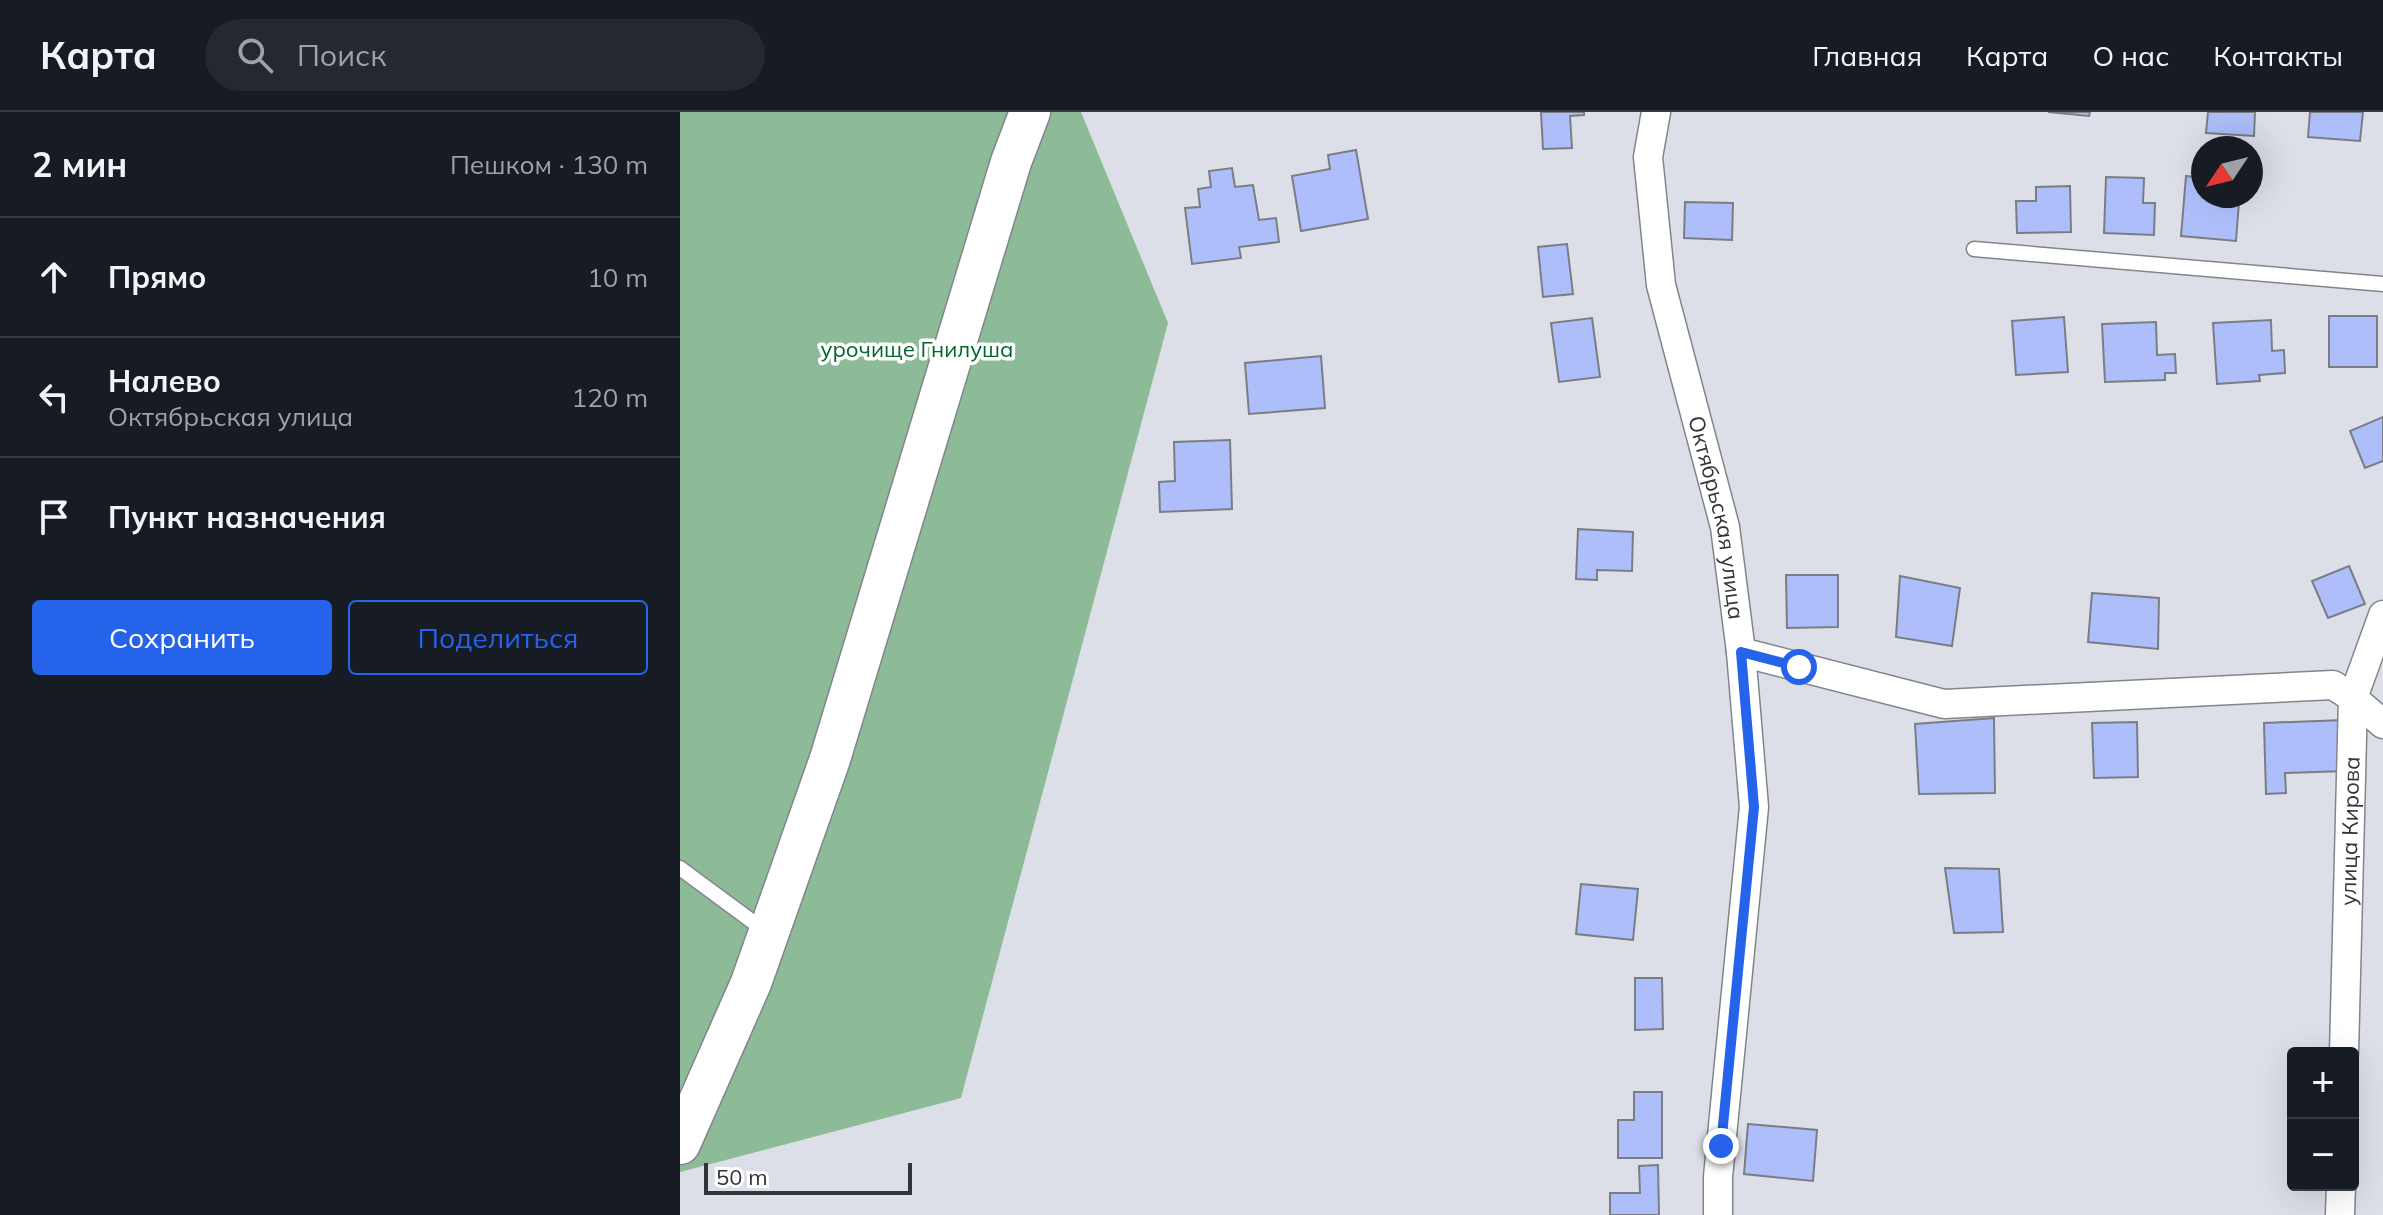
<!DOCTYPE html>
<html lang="ru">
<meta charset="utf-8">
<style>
body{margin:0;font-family:Mulish,sans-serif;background:#242831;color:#f1f3f6}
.controls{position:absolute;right:24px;bottom:24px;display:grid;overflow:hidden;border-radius:8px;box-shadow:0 8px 32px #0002}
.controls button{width:72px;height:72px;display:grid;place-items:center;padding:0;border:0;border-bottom:2px solid #363941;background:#171b24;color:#f1f3f6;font:40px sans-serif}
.compass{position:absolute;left:1511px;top:24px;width:72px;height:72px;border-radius:50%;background:#171b24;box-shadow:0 8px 32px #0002;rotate:235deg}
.scale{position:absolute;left:24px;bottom:20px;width:208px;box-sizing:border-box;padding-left:8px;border:4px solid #333437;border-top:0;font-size:22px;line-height:28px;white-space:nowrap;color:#333437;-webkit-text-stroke:6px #fff;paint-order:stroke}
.stop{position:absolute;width:24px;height:24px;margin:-18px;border:6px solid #2563eb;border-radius:50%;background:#fff}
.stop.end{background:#2563eb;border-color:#fff;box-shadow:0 2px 8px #0008}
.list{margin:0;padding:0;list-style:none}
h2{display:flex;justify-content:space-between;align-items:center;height:104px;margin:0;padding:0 32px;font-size:34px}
h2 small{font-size:26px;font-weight:400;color:#9ea1a6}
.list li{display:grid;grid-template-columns:52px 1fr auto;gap:24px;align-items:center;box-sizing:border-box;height:120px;padding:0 32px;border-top:2px solid #363941}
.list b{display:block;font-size:30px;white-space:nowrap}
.list p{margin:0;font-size:26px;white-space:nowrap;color:#9ea1a6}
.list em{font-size:26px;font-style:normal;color:#9ea1a6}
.actions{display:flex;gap:16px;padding:24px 32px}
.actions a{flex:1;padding:18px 0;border:2px solid #2563eb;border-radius:8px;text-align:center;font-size:28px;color:#2563eb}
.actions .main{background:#2563eb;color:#fff}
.icon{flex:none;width:44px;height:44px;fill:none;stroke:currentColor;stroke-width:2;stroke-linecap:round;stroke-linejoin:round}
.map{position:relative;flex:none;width:1703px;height:1103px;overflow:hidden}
header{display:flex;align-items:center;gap:48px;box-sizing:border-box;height:112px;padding:0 40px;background:#171b24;border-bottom:2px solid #363941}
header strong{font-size:38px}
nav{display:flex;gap:44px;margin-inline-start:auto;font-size:28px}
.search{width:560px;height:72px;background:#242831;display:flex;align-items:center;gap:20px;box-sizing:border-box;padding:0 28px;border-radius:44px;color:#9ea1a6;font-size:30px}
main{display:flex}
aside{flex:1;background:#171b24}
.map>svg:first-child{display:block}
</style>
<header>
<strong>Карта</strong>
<div class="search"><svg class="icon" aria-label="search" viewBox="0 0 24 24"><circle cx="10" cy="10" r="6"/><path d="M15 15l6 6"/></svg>Поиск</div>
<nav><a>Главная</a><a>Карта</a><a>О нас</a><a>Контакты</a></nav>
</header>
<main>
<aside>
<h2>2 мин<small>Пешком · 130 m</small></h2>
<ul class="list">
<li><svg class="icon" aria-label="ahead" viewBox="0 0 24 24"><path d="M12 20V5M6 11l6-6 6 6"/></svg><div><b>Прямо</b></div><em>10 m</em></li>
<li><svg class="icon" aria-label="left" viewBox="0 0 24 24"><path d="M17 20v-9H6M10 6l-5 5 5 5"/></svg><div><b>Налево</b><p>Октябрьская улица</p></div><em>120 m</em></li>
<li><svg class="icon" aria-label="arrive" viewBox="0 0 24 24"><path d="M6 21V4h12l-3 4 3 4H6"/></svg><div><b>Пункт назначения</b></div></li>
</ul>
<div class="actions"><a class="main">Сохранить</a><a>Поделиться</a></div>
</aside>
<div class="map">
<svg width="1703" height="1103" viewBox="0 0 1703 1103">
<rect width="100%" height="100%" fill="#dcdfe7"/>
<polygon fill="#8dbb97" points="0,0 401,0 488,211 281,986 0,1060"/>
<g fill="#adbefa" stroke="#7b7d85" stroke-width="2">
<polygon points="861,0 904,0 904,3 890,4 892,36 863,37"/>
<polygon points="1368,0 1410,0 1409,4"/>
<polygon points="1528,0 1575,0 1574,24 1526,21"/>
<polygon points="1630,0 1683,0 1680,29 1628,25"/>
<polygon points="676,38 688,107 621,119 612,64 650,57 648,43"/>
<polygon points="552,56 555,75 573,73 579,108 596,106 599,130 559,135 561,146 512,152 505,96 520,95 518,77 531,75 529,59"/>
<polygon points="1506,64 1523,66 1523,84 1540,84 1540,88 1559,90 1556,129 1501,124"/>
<polygon points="1426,65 1464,66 1463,91 1475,91 1474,123 1424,121"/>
<polygon points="1390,74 1391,120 1337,121 1336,89 1356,89 1356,75"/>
<polygon points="1005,90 1053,91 1052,128 1004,126"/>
<polygon points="887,132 893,182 863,185 858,135"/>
<rect x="1649" y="204" width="48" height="51"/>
<polygon points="1384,205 1388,260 1336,263 1332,209"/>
<polygon points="912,206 920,265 879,270 871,211"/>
<polygon points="1591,208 1592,239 1604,238 1605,261 1579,263 1580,269 1537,272 1533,211"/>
<polygon points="1476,210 1477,243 1495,242 1496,261 1485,261 1485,268 1425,270 1422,212"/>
<polygon points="641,244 645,296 569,302 565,251"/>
<polygon points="1703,305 1703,349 1685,356 1670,319"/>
<polygon points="550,328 552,397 480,400 479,370 495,369 494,330"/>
<polygon points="898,417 953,420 952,459 917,458 917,468 896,467"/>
<polygon points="1669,454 1685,492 1648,506 1632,469"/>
<polygon points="1106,463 1158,463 1158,515 1107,516"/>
<polygon points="1220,464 1280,476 1272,534 1216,525"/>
<polygon points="1412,481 1479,486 1478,537 1408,530"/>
<polygon points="1314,606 1315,681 1239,682 1235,612"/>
<polygon points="1663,608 1665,659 1605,661 1606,681 1586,682 1584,611"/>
<polygon points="1457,610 1458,665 1414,666 1412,611"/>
<polygon points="1265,756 1319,757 1323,820 1274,821"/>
<polygon points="901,772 958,777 953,828 896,822"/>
<polygon points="955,866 982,866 983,917 955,918"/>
<polygon points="954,980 982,980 982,1046 938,1046 938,1008 954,1008"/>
<polygon points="1068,1012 1137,1018 1133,1069 1064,1062"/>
<polygon points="978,1053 979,1103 930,1103 930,1081 960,1081 959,1054"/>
</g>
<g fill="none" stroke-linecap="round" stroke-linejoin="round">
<g stroke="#82858c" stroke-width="17">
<g id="lane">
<polyline points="1294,137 1703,172"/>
<polyline points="0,756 85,819"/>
</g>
</g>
<g stroke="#82858c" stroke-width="31">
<g id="street">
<path id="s1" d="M976,0L968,45L981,173L1045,415L1061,540L1074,695L1038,1065V1103"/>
<polyline points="1061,540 1264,592 1653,573 1673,586 1703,612"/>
<path id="s2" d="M1664,941L1673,586L1703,503"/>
<polyline points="1660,1103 1661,1073"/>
</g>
</g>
<g stroke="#82858c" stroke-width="43">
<polyline id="secondary" points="0,1032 71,871 150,647 331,50 350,0"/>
</g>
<use href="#lane" stroke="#fff" stroke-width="14"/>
<use href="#street" stroke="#fff" stroke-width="28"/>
<use href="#secondary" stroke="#fff" stroke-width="40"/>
</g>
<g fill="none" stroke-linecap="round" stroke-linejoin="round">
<polyline stroke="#2563eb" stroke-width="10" points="1041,1034 1074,695 1061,540 1119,555"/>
</g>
<g text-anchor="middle" stroke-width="7" stroke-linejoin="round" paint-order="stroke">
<g font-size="22" fill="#02652f" stroke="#fff">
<text x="237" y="245">урочище Гнилуша</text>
</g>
<g font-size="22" fill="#333437" stroke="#fff">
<text dy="8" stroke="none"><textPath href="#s1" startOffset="414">Октябрьская улица</textPath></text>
<text dy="8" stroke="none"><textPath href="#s2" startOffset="222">улица Кирова</textPath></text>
</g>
</g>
</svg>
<div class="controls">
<button>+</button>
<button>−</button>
</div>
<svg class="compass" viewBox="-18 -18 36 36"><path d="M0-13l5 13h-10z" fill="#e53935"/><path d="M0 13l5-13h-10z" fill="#9ea1a6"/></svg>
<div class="scale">50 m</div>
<div class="stop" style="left:1119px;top:555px"></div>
<div class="stop end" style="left:1041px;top:1034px"></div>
</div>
</main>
